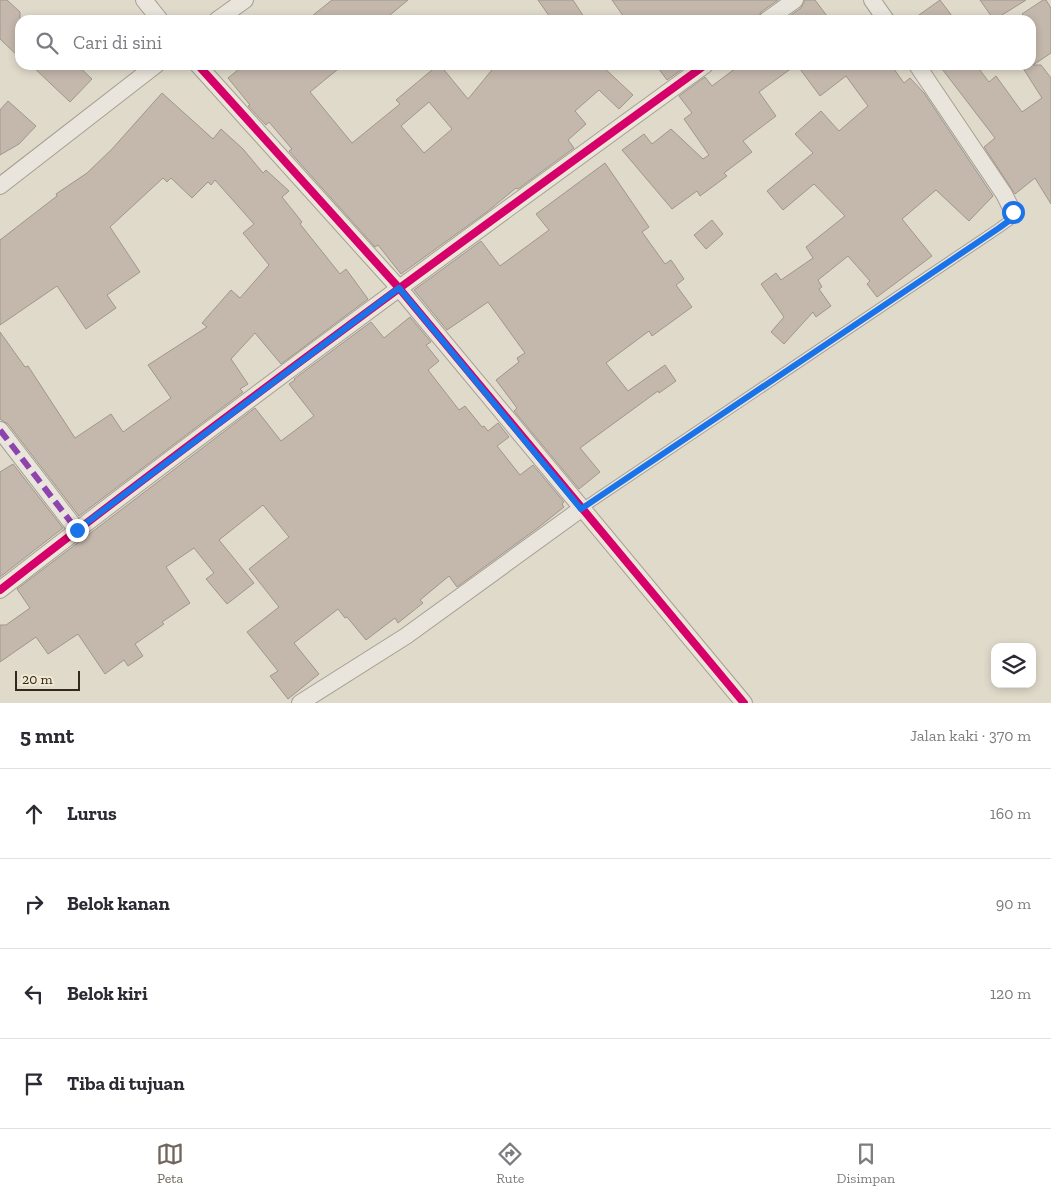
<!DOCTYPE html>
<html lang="id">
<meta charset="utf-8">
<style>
body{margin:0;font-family:"Zilla Slab",serif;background:#f2f2f3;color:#2b2b33}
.controls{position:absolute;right:15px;bottom:15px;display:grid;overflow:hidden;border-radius:10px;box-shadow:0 2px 8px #0003}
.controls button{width:45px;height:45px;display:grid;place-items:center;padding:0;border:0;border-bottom:1px solid #e1e1e2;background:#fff;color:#2b2b33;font:25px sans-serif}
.scale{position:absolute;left:15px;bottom:12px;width:65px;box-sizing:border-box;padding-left:5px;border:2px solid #33281e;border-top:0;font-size:14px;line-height:18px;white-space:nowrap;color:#33281e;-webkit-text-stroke:4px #f1e8d1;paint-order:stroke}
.stop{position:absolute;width:15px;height:15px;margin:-11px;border:4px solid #1a73e8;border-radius:50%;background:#fff}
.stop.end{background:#1a73e8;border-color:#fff;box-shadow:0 1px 5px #0008}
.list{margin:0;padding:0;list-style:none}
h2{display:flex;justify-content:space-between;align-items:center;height:65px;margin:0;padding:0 20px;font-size:21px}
h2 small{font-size:16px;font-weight:400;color:#7c7c81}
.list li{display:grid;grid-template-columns:32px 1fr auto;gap:15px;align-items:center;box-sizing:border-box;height:90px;padding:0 20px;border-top:1px solid #e1e1e2}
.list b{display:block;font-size:19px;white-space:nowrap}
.list em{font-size:16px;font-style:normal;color:#7c7c81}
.icon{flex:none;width:28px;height:28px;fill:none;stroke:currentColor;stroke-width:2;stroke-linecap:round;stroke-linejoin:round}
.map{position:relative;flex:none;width:1051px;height:703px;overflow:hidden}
.search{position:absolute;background:#fff;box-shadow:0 2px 8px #0003;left:15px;right:15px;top:15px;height:55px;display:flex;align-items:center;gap:12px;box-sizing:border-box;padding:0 18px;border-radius:15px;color:#7c7c81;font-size:19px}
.sheet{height:425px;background:#fff}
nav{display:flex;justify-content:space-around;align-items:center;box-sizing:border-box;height:70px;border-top:1px solid #e1e1e2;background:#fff;font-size:14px;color:#7c7c81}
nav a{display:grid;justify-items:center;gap:2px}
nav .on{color:#70665b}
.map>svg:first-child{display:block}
</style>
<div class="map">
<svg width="1051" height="703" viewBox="0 0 1051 703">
<rect width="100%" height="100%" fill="#e0dacb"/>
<g fill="#c4b8ac" stroke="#a0968b" fill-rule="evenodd">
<polygon points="0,0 7,0 20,12 20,58 0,39"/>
<polygon points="332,0 408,0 384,20 307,20"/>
<polygon points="538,0 573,0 586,20 552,20"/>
<polygon points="612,0 778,0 761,12 757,20 626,20"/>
<polygon points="805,0 815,0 830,20 784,20 801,8"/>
<polygon points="940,0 955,20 912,20"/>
<polygon points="980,0 1026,0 994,20"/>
<polygon points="1043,0 1046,0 1051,8 1051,53 1033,65 1041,65 1051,78 1051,204 1035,178 1015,194 984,147 995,138 939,65 976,65 989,82 996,76 1022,112 1042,98 1021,65 1031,65 1031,20 1026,20 1022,14"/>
<polygon points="31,65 77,65 92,79 70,102"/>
<path d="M244,65H343L310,92L352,143L400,104L396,100L438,65H440L468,99L496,65H601L633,95L619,109L599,90L575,111L586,124L568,140L574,148L518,189L516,188L488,211L401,274L378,245L375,247L289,151L292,149L269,122L266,125L248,106L250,105L228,78ZM429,102L452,129L424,153L401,126Z"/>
<polygon points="656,65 688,65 667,80"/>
<polygon points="740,65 796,65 759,92 776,116 743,141 752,152 724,173 727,176 700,196 697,191 672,209 622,150 644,134 652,144 671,129 703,159 709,155 684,119 692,113 679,96 705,77 712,86"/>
<polygon points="797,65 891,65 904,83 910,78 924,93 993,196 969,221 936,190 902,219 932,256 877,297 867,284 870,281 848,256 818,280 822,287 819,289 831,306 816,317 813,312 784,344 771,332 784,317 761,284 776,273 781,280 813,258 806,247 845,216 814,184 783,210 767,191 813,153 795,134 821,111 839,131 868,106 846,76 820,96"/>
<polygon points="162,93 213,139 221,129 243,149 263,173 266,170 289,191 282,197 302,222 300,224 340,274 346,269 368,299 281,364 255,333 231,359 248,384 240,389 243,392 79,516 8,424 0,419 0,332 25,367 28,366 75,438 111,414 123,432 171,398 148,365 207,327 202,323 231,290 240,298 269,265 243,233 254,224 215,180 211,185 208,182 192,198 171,178 167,182 163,178 110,227 140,272 107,295 116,308 86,329 57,286 0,325 0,240 57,196 56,194 87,173 112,149"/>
<polygon points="8,101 36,126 19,144 0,155 0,110"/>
<polygon points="605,163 649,227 642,232 665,264 671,260 684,279 676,285 692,307 652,336 649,331 606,363 628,391 665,365 676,381 659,393 658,391 580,448 600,472 579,489 514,411 517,408 496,380 519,362 517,358 525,353 488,302 447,330 414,290 481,241 500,266 549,230 536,214"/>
<polygon points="712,220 723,234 706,249 694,235"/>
<polygon points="410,317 431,342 426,345 439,361 428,370 459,410 465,406 482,427 484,426 488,431 498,423 509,437 497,446 520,475 533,465 564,502 562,504 564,507 539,527 457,587 449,576 420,600 423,603 398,623 395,618 366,640 347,617 345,618 338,609 294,643 319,674 288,699 270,676 278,671 247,632 279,607 249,569 289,537 263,505 219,540 254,583 227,604 206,579 214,573 194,548 166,567 190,603 162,622 164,624 135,644 143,656 128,666 124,660 105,674 78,634 48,654 36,637 0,662 0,625 6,625 30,608 17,589 255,408 281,441 314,416 289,384 295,380 294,379 371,322 384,338"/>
<polygon points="13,464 63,528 0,577 0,472"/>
</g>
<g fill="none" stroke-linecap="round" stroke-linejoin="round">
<g stroke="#a59f94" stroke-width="11">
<polyline id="service" points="581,509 999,228 1010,220 1013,212"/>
</g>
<g stroke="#a59f94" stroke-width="18">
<g id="minor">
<polyline points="144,0 160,20"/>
<polyline points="872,0 886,20"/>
<polyline points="217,20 245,0"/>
<polyline points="767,20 795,0"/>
<polyline points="198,65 399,288 744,703"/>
<polyline points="917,65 1004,194 1013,212"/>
<polyline points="0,186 156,65"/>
<polyline points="0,430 77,530"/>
<path d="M0,590C231,410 468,237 705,65"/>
<polyline points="300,703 406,636 581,509"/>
</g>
</g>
<use href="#service" stroke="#e9e5dc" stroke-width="9"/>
<use href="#minor" stroke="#e9e5dc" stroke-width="16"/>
<polyline stroke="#8e44ad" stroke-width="6" stroke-dasharray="12 6" stroke-linecap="butt" points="0,430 77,530"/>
<g stroke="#f1e8d1" stroke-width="11">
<g id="cycleway">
<polyline points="198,65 399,288 744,703"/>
<path d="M0,590C231,410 468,237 705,65"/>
</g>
</g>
<use href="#cycleway" stroke="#d6006c" stroke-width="8"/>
</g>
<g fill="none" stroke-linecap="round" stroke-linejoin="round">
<polyline stroke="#1a73e8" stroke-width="6" points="77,530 399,288 581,509 999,228 1010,220 1013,212"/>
</g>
</svg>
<div class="controls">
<button><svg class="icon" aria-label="layers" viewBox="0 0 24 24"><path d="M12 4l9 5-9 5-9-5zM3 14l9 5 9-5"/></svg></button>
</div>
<div class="scale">20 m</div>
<div class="stop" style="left:1013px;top:212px"></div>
<div class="stop end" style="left:77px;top:530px"></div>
<div class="search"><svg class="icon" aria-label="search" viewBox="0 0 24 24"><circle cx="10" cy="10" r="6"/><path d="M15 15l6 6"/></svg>Cari di sini</div>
</div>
<section class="sheet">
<h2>5 mnt<small>Jalan kaki · 370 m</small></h2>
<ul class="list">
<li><svg class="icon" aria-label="ahead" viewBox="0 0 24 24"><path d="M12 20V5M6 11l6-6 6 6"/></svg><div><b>Lurus</b></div><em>160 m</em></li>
<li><svg class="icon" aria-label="right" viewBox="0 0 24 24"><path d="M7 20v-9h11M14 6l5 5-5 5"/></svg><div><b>Belok kanan</b></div><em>90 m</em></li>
<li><svg class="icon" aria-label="left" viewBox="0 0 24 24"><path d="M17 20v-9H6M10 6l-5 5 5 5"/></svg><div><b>Belok kiri</b></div><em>120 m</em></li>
<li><svg class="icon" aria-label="arrive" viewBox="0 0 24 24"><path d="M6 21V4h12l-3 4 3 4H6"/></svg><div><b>Tiba di tujuan</b></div></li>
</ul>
</section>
<nav>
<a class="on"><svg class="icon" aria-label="map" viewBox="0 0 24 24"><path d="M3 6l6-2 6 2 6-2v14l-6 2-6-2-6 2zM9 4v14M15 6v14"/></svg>Peta</a>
<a><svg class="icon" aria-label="directions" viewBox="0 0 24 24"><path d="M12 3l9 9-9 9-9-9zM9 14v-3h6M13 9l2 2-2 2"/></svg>Rute</a>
<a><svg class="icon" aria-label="saved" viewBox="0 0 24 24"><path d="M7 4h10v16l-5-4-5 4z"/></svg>Disimpan</a>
</nav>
